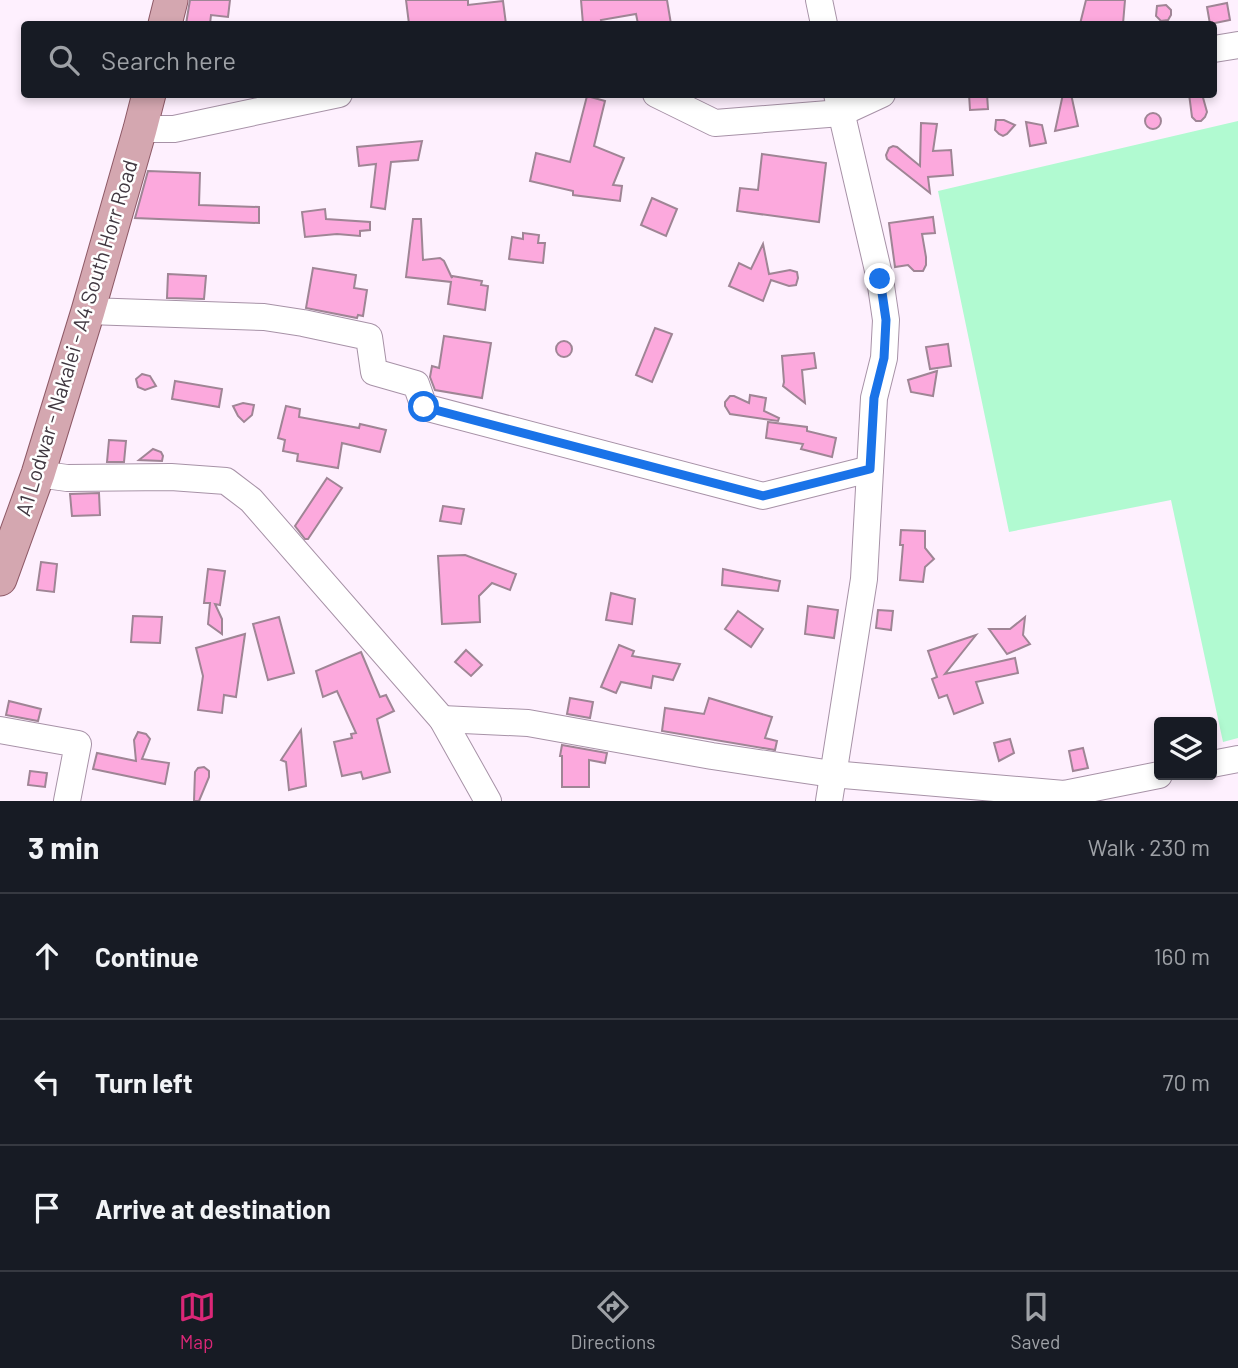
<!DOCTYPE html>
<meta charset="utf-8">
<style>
body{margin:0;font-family:Barlow,sans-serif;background:#242831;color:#f1f3f6}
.controls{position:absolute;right:21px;bottom:21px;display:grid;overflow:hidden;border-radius:7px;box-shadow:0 4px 10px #0003}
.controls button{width:63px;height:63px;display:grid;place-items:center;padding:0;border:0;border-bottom:2px solid #363941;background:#171b24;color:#f1f3f6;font:35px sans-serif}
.stop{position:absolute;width:21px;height:21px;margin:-16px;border:5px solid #1a73e8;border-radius:50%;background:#fff}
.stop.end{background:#1a73e8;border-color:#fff;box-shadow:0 2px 7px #0008}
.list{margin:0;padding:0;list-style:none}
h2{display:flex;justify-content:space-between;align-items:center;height:91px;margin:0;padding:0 28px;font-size:30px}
h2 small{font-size:23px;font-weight:400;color:#9ea1a6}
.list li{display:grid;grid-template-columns:46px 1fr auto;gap:21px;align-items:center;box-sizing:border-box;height:126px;padding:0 28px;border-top:2px solid #363941}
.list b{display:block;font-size:26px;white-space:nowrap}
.list em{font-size:23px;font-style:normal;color:#9ea1a6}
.icon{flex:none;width:38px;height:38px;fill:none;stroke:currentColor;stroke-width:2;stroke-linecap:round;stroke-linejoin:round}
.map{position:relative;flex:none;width:1238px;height:801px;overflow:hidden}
.search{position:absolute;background:#171b24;box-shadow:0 4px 10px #0003;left:21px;right:21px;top:21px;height:77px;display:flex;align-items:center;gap:18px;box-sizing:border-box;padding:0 24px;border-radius:7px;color:#9ea1a6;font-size:26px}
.sheet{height:469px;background:#171b24}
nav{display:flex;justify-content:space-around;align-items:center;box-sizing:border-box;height:98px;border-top:2px solid #363941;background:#171b24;font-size:19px;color:#9ea1a6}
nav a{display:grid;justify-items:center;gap:4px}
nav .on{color:#db2777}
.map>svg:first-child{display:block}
</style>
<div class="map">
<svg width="1238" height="801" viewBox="0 0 1238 801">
<rect width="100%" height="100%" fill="#fef0fe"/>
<polygon fill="#b1fad1" points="1238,121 1238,738 1223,742 1171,500 1009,532 938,191"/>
<g fill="#fca9dd" stroke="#9f8595" stroke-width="2">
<polygon points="190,0 230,0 228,17 211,15 210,24 186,24"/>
<polygon points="406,0 468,0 468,5 503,1 506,24 409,24"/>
<polygon points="581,0 667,0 671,24 638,24 636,14 601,20 602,24 583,24"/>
<polygon points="1086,0 1125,0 1123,24 1080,24"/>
<polygon points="1227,3 1230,20 1210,24 1207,7"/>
<polygon points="1166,5 1171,10 1171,15 1168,20 1161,21 1156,16 1157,6"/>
<polygon points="969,94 987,94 988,109 970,110"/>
<polygon points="1063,94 1071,94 1078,126 1055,131"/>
<polygon points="1189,94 1202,94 1207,112 1205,117 1201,121 1196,121 1192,117"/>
<polygon points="587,96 605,101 594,146 624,158 613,185 622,186 620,201 573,195 573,191 530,181 536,153 570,162"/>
<circle cx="1153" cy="121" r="8"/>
<polygon points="996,120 1004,120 1015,125 1007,134 1003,136 999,134 995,130"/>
<polygon points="1026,122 1042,125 1046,143 1030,146"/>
<polygon points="921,123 937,124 933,151 951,150 953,175 928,177 930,193 887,159 886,155 889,148 893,146 897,147 920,166"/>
<polygon points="422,141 418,160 391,162 385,209 371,207 376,164 359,166 357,147"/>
<polygon points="762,154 826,163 819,222 737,211 740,188 758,190"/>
<polygon points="148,171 200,173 199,205 259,207 259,223 135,218"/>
<polygon points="652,198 677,209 666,236 641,225"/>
<polygon points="325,209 326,219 370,222 370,230 360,231 360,236 337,234 305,237 302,212"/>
<polygon points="933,217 935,233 922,234 926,257 926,265 923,271 914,271 908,265 895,267 889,223"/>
<polygon points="413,219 421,219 423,260 440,258 444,261 452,278 452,276 482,281 481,285 488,286 485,310 448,304 451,282 406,277"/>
<polygon points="523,233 539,235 538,243 545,243 543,263 509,259 512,237 523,239"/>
<polygon points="763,244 769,274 790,270 797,272 798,278 796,285 789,286 771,280 763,301 729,286 739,263 751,269"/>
<polygon points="313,268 356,275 354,288 367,290 363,316 358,315 357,318 306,308"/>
<polygon points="168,274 206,276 204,299 167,298"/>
<polygon points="655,328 672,334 652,382 636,375"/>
<polygon points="444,336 491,343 482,398 435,390 430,377 432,366 439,368"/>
<circle cx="564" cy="349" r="8"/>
<polygon points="948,344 951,366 930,369 926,347"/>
<polygon points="814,353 816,368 802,370 805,403 783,386 784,382 782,356"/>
<polygon points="937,371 933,396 911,392 908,380"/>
<polygon points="142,374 150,376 156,386 145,390 138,387 136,379"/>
<polygon points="175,381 222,389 219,407 172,399"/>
<polygon points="750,395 766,398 764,411 779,418 778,421 730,414 725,406 725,402 730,396 734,396 749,403"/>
<polygon points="243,403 254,405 252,415 244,422 238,416 233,406"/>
<polygon points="286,406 300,409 299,417 359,428 360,424 386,430 380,452 342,443 338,468 297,461 298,454 283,451 285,440 278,438"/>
<polygon points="768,422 807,427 807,431 836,438 832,457 801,449 803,444 766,438"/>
<polygon points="109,440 126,441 124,462 107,462"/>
<polygon points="153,449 161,452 163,456 162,461 139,460"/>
<polygon points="327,478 342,488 308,539 305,539 295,526"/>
<polygon points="99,493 100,515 72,516 70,494"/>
<polygon points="443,506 464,509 461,524 440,521"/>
<polygon points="901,530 925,531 925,548 934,559 925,567 923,582 900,580 903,545 900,545"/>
<polygon points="465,555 516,574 510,590 492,583 479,596 480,622 442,624 438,556"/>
<polygon points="41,562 57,564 54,592 37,590"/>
<polygon points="208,569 225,571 220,605 215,604 222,619 222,634 208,624 210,603 204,603"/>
<polygon points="723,569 780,581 778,591 722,585"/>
<polygon points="611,593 635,599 632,624 606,620"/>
<polygon points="808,606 838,610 834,638 805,634"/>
<polygon points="878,610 893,611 891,630 876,628"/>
<polygon points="738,611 763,629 751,647 725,629"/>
<polygon points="133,616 162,617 160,643 131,642"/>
<polygon points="279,617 294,673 268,680 253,624"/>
<polygon points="1025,617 1023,635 1030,644 1007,654 989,629 1010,629"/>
<polygon points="245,634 236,697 224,695 222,713 198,710 203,676 196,648"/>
<polygon points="976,635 945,674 1015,658 1018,673 976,682 983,703 954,714 947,695 939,698 932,679 937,677 928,651"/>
<polygon points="619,645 634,651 632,656 680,664 673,680 653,676 651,688 621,682 616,693 601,687"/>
<polygon points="466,650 482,665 471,676 455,662"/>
<polygon points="361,652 380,697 386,695 394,711 377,719 390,772 363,779 361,772 342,776 334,742 352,738 351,734 356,733 337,691 323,697 316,671"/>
<polygon points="570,698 593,702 590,718 567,714"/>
<polygon points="709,698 772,717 765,738 777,741 775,750 662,731 665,708 704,714"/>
<polygon points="9,701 41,709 38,721 6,715"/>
<polygon points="301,730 306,786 289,790 286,762 281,760"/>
<polygon points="138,732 146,734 150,739 142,759 169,763 165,784 93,769 97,753 136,761 134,740"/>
<polygon points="1010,739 1014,753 999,761 994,743"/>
<polygon points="562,745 607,753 605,763 589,760 589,787 562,787 562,756 560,756"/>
<polygon points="1083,748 1088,768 1073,771 1069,751"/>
<polygon points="204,767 209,771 209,777 199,801 194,801 195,772 198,768"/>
<polygon points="30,771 47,773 45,787 28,785"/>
</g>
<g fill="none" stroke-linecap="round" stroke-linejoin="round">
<g stroke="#a792a7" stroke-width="28">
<g id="minor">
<polyline points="819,0 824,24"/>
<polyline points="1214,49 1238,45"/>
<polyline points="656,94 715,123 841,113 882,94"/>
<polyline points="140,129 174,129 339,94"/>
<polyline points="88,311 264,317 303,323 369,337 374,372 416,384 424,407 763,496 870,469"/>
<polyline points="38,474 67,478 171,477 226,481 251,500 442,719 488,801"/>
<polyline points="442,719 528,723 712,756 832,774 1064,794 1159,775"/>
<polyline points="0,730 78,744 67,801"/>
<polyline points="1212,764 1238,759"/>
<polyline points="829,801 864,579 874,398 884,358 886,320 880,279 837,94"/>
</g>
</g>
<g stroke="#8e5a67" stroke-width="35">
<g id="major">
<polyline points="165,24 171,0"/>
<polyline points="0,579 38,474 88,311 140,129 149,94"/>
</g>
</g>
<use href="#minor" stroke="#fff" stroke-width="26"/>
<use href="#major" stroke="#d4a7b0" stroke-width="33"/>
</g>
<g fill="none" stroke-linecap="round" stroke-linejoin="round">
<polyline stroke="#1a73e8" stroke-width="9" points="424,407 763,496 870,469 874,398 884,358 886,320 880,279"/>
</g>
<g text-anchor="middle" stroke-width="5" stroke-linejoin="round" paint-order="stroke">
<g font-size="21" fill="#413841" stroke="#fff">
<text transform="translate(77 338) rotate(-73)" y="7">A1 Lodwar - Nakalei - A4 South Horr Road</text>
</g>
</g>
</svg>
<div class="controls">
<button><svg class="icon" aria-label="layers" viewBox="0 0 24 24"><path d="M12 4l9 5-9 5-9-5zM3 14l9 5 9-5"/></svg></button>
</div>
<div class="stop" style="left:424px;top:407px"></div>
<div class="stop end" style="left:880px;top:279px"></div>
<div class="search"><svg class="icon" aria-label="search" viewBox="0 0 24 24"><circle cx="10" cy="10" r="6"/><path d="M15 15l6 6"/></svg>Search here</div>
</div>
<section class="sheet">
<h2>3 min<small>Walk · 230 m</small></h2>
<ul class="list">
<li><svg class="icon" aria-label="ahead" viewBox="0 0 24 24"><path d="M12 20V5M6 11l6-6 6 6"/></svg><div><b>Continue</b></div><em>160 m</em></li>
<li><svg class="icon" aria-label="left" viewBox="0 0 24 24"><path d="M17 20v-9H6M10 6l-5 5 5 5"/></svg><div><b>Turn left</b></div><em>70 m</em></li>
<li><svg class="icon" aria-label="arrive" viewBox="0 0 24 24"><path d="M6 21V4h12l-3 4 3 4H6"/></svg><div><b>Arrive at destination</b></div></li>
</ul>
</section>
<nav>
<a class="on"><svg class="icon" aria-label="map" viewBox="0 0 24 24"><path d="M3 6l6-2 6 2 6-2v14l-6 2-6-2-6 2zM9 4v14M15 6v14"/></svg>Map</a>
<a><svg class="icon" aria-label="directions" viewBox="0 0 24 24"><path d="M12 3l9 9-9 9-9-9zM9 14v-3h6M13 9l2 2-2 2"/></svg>Directions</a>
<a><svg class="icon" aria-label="saved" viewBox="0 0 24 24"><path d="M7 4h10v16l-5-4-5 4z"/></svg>Saved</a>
</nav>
